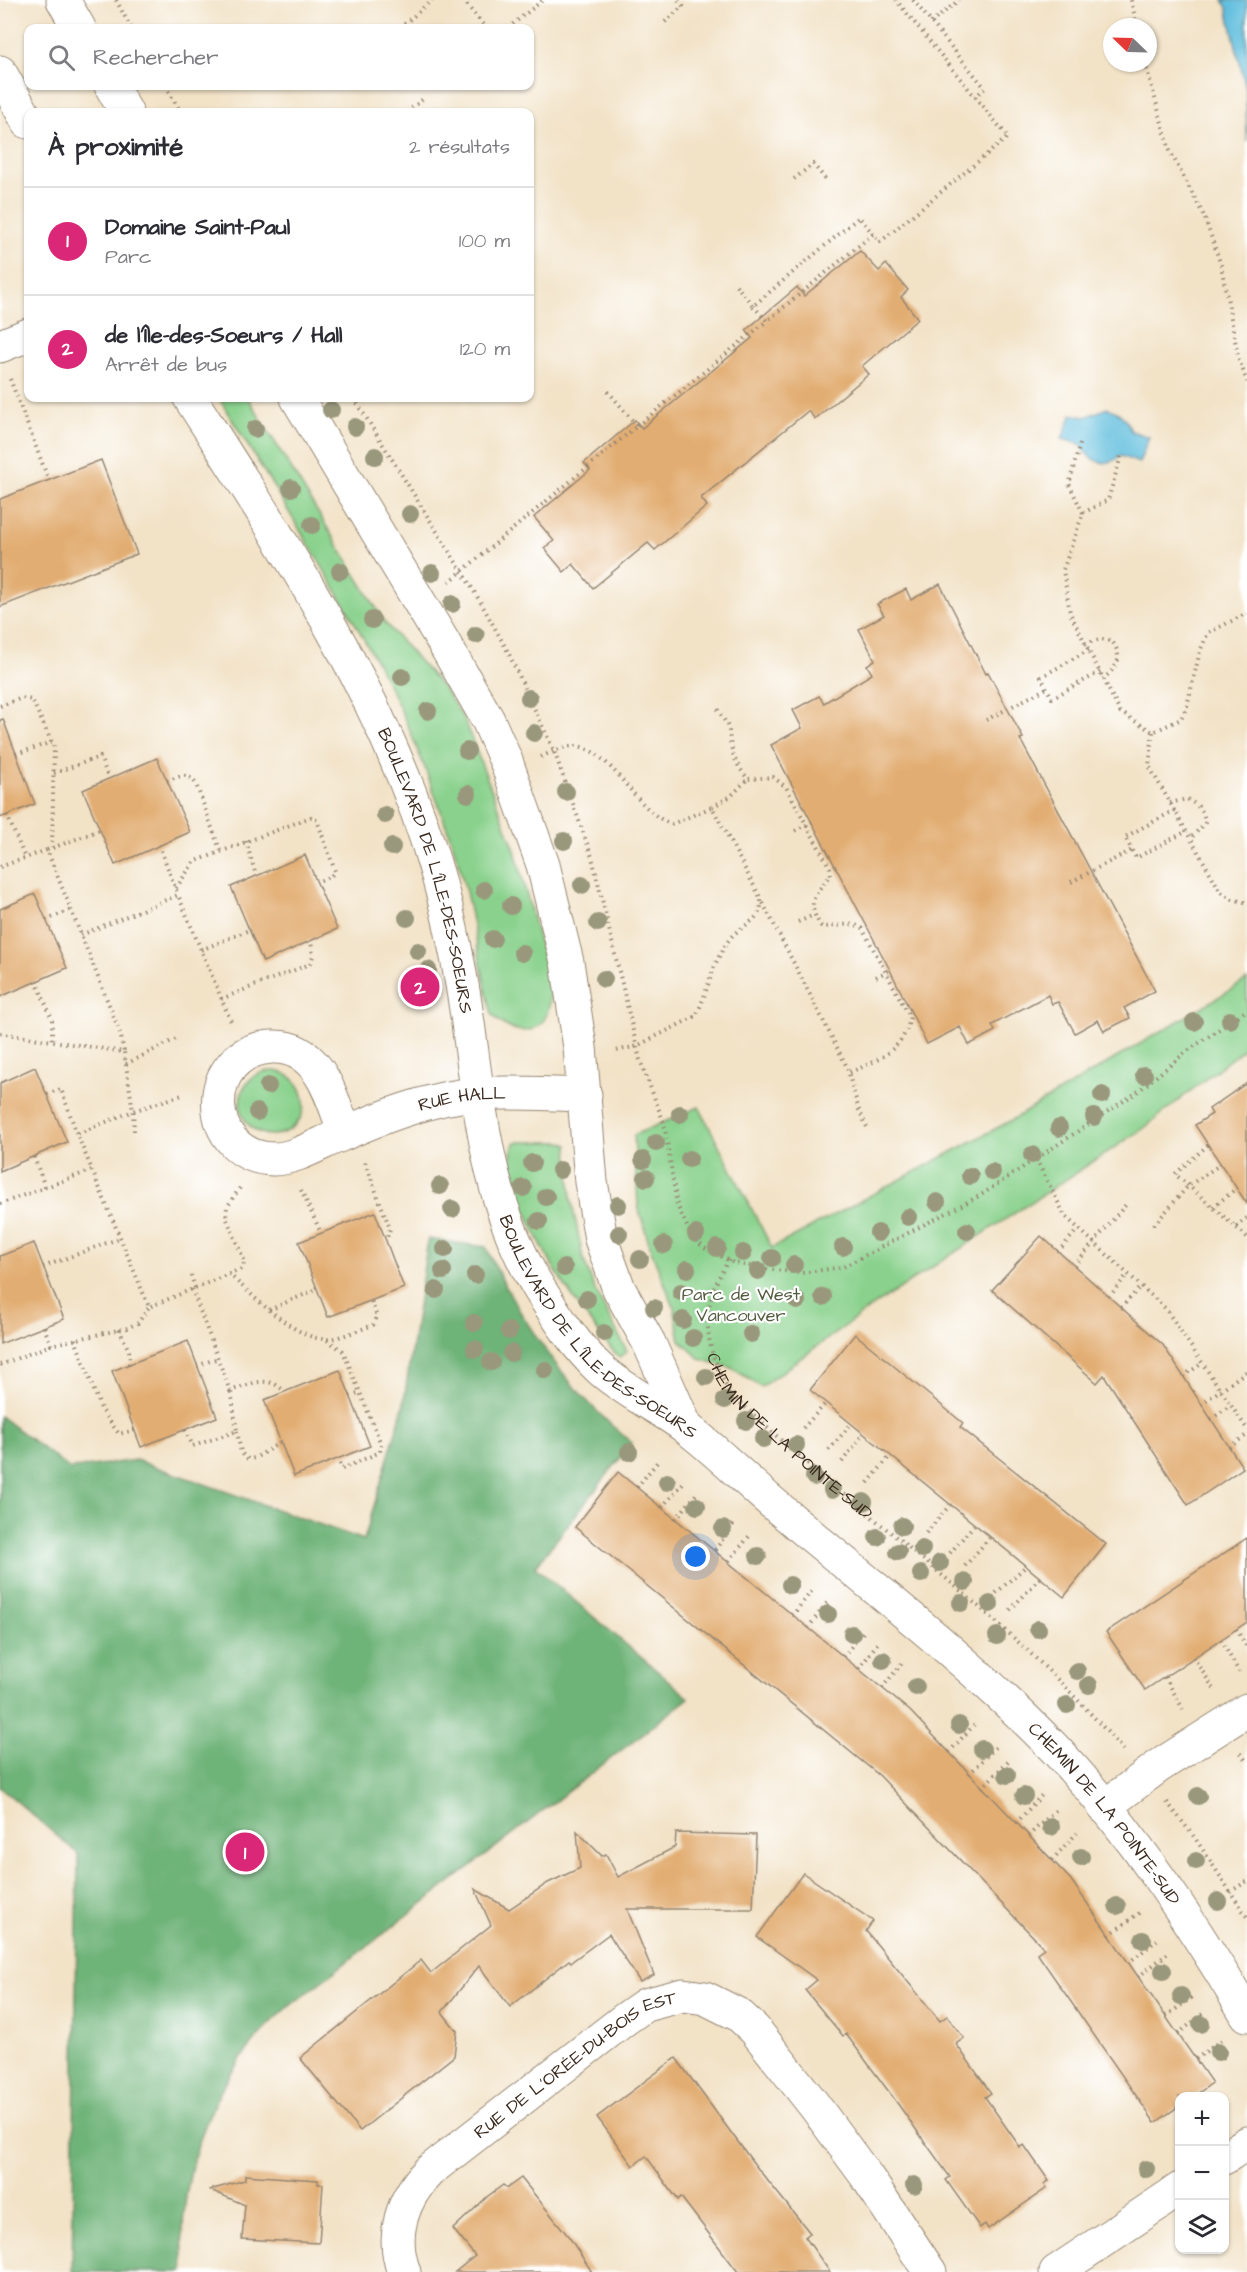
<!DOCTYPE html>
<html lang="fr">
<meta charset="utf-8">
<style>
body{margin:0;font-family:"Architects Daughter",sans-serif;background:#f2f2f3;color:#2b2b33}
.controls{position:absolute;right:18px;bottom:18px;display:grid;overflow:hidden;border-radius:12px;box-shadow:0 2px 4px #0004}
.controls button{width:54px;height:54px;display:grid;place-items:center;padding:0;border:0;border-bottom:2px solid #e1e1e2;background:#fff;color:#2b2b33;font:30px sans-serif}
.compass{position:absolute;left:1103px;top:18px;width:54px;height:54px;border-radius:50%;background:#fff;box-shadow:0 2px 4px #0004;rotate:293deg}
.you{position:absolute;left:696px;top:1557px;width:21px;height:21px;margin:-15px;border:4px solid #fff;border-radius:50%;background:#1a73e8;box-shadow:0 0 0 9px #1a73e833}
.badge{display:grid;place-items:center;width:39px;height:39px;border-radius:50%;background:#db2777;color:#fff;font-size:20px;font-weight:700}
.pin{position:absolute;translate:-50% -50%;border:3px solid #fff;box-shadow:0 2px 6px #0006}
.list{margin:0;padding:0;list-style:none}
h2{display:flex;justify-content:space-between;align-items:center;height:78px;margin:0;padding:0 24px;font-size:26px}
h2 small{font-size:20px;font-weight:400;color:#7c7c81}
.list li{display:grid;grid-template-columns:39px 1fr auto;gap:18px;align-items:center;box-sizing:border-box;height:108px;padding:0 24px;border-top:2px solid #e1e1e2}
.list b{display:block;font-size:22px;white-space:nowrap}
.list p{margin:0;font-size:20px;white-space:nowrap;color:#7c7c81}
.list em{font-size:20px;font-style:normal;color:#7c7c81}
.icon{flex:none;width:33px;height:33px;fill:none;stroke:currentColor;stroke-width:2;stroke-linecap:round;stroke-linejoin:round}
.map{position:relative;flex:none;width:1247px;height:2272px;overflow:hidden}
.search{position:absolute;background:#fff;box-shadow:0 2px 4px #0004;left:24px;top:24px;width:510px;height:66px;display:flex;align-items:center;gap:15px;box-sizing:border-box;padding:0 21px;border-radius:12px;color:#7c7c81;font-size:22px}
.panel{position:absolute;background:#fff;box-shadow:0 2px 4px #0004;left:24px;top:108px;width:510px;height:294px;border-radius:12px}
.map>svg:first-child{display:block}
</style>
<div class="map">
<svg width="1247" height="2272" viewBox="0 0 1247 2272">
<rect width="100%" height="100%" fill="#fff"/>
<filter id="ink" filterUnits="userSpaceOnUse"><feTurbulence type="fractalNoise" baseFrequency=".0167" numOctaves="2"/><feDisplacementMap in="SourceGraphic" scale="12" xChannelSelector="R" yChannelSelector="G"/><feConvolveMatrix kernelMatrix="1 2 1 2 8 2 1 2 1" color-interpolation-filters="sRGB"/></filter>
<filter id="wash" filterUnits="userSpaceOnUse"><feTurbulence type="fractalNoise" baseFrequency=".008" numOctaves="4" result="noise"/><feDisplacementMap in="SourceGraphic" scale="24" xChannelSelector="R" yChannelSelector="G"/><feGaussianBlur stdDeviation="1.35" result="paint"/><feColorMatrix in="noise" values="0 0 0 0 0 0 0 0 0 0 0 0 0 0 0 0 0 1.4 0 .05"/><feComposite in="paint" operator="in"/></filter>
<g filter="url(#wash)">
<rect width="100%" height="100%" fill="#f2e2c6"/>
<g fill="#89d18c" stroke="#627e55" stroke-width="1.5">
<path d="M219,398H248L386,624L445,690L464,719L515,850L549,980C550,991 551,1003 547,1014C536,1040 505,1032 492,1014C477,957 471,898 452,842C432,786 411,727 383,674C333,580 274,489 219,398Z"/>
<polygon points="1247,980 1247,1046 1143,1129 870,1308 761,1387 732,1368 700,1359 680,1340 674,1307 651,1250 638,1206 634,1135 699,1107 772,1248 1012,1120"/>
<circle cx="272" cy="1103" r="32"/>
<path d="M516,1142H563L568,1145L571,1198L583,1258L595,1290L627,1351L619,1358C575,1305 535,1248 516,1181C512,1168 507,1153 516,1142Z"/>
</g>
<path fill="#6eb378" stroke="#546e4b" stroke-width="1.5" d="M428,1239L486,1247C521,1323 567,1390 632,1443L535,1567L689,1698L291,2005C280,2015 267,2025 258,2037C203,2101 176,2189 184,2272H72L78,1854L0,1787V1416L70,1469L136,1460L364,1540L403,1407Z"/>
<g fill="#5ebddd" stroke="#4c747e" stroke-width="1.5">
<polygon points="1223,0 1247,0 1247,142 1246,89 1227,8"/>
<path d="M1107,408C1120,412 1126,418 1131,431L1149,437L1139,463L1121,456C1104,469 1090,462 1080,444L1062,439L1072,414L1086,417Z"/>
</g>
<g id="blocks">
<g fill="#e2ad72">
<polygon points="860,251 879,271 886,264 908,290 901,297 918,319 862,366 869,374 815,419 808,411 701,498 707,506 655,550 648,543 593,588 573,564 564,572 544,548 554,541 534,517 590,470 584,463 635,420 642,428 752,338 746,330 797,287 804,296"/>
<polygon points="101,460 137,554 0,607 0,499"/>
<polygon points="940,584 986,674 988,672 1023,738 1020,739 1155,991 1124,1008 1130,1018 1104,1031 1098,1020 1075,1033 1058,1002 1052,1004 1048,995 992,1025 995,1031 969,1045 960,1027 927,1044 890,970 771,745 802,728 793,710 819,696 824,703 872,674 867,665 875,660 859,629 884,615 877,604 906,589 911,600"/>
<polygon points="3,719 35,804 0,818 0,720"/>
<polygon points="157,758 190,832 115,865 83,790"/>
<polygon points="305,855 337,929 263,962 231,887"/>
<polygon points="35,894 67,968 0,997 0,909"/>
<polygon points="35,1067 67,1142 0,1171 0,1083"/>
<polygon points="1247,1083 1247,1204 1195,1125 1212,1114 1209,1109"/>
<polygon points="375,1212 404,1288 328,1317 299,1242"/>
<polygon points="1041,1236 1163,1345 1243,1468 1188,1505 1104,1375 1097,1383 992,1290"/>
<polygon points="34,1243 64,1319 0,1344 0,1256"/>
<polygon points="855,1334 963,1423 960,1427 1106,1544 1064,1597 810,1390"/>
<polygon points="188,1341 217,1417 141,1447 112,1371"/>
<polygon points="340,1370 370,1446 294,1476 264,1400"/>
<polygon points="618,1472 910,1711 1071,1880 1212,2083 1193,2097 1179,2097 1179,2106 1155,2123 1037,1953 1044,1948 880,1776 575,1527"/>
<polygon points="1247,1538 1247,1622 1145,1690 1106,1632"/>
<polygon points="577,1831 602,1856 606,1854 618,1877 675,1847 676,1833 756,1835 753,1909 627,1909 654,1975 640,1982 609,1934 571,1962 569,1960 510,2007 479,1966 442,2012 457,2031 454,2056 360,2131 300,2058 421,1960 431,1973 491,1925 475,1889 509,1909 548,1883 580,1868"/>
<polygon points="803,1873 873,1921 866,1931 940,2021 947,2016 964,2038 956,2044 991,2093 985,2097 1020,2147 1024,2145 1049,2181 1044,2184 1047,2188 988,2229 985,2224 980,2228 946,2180 950,2177 895,2100 846,2034 843,2036 805,1990 817,1980 757,1937"/>
<polygon points="676,2058 755,2165 810,2233 805,2237 830,2272 738,2272 681,2197 678,2200 646,2156 633,2166 597,2117"/>
<polygon points="245,2175 318,2180 318,2184 323,2184 319,2243 242,2239 245,2205 210,2190 245,2180"/>
<polygon points="521,2178 569,2237 592,2272 455,2272 475,2256 453,2229 488,2196 503,2185 507,2188"/>
</g>
</g>
</g>
<g filter="url(#ink)">
<use href="#blocks" fill-opacity="0" stroke="#968672" stroke-width="1.5"/>
<g fill="none" stroke-linecap="round" stroke-linejoin="round">
<g stroke="#968672" stroke-width="35">
<g id="minor">
<polyline points="63,0 79,28"/>
<polyline points="0,72 28,122"/>
<polyline points="111,86 126,112"/>
<polyline points="0,346 28,335"/>
<path id="s2" d="M190,398C287,550 388,701 438,876C451,923 461,974 468,1023C481,1117 489,1208 540,1290C557,1317 577,1348 601,1370C626,1392 657,1406 684,1426C716,1450 744,1479 775,1505C869,1585 968,1659 1054,1748C1129,1827 1191,1921 1247,2015"/>
<polyline points="297,398 441,638 488,720 506,761 543,865 567,962 580,1047 591,1182 601,1239 619,1289 649,1343 686,1427"/>
<path id="s3" d="M345,1133C331,1097 320,1045 272,1047C199,1051 202,1157 273,1159C296,1159 320,1143 341,1135C370,1122 401,1110 431,1102C480,1088 534,1094 585,1095"/>
<polyline points="1104,1807 1159,1766 1247,1710"/>
<polyline points="1224,2158 1247,2143"/>
<path id="s4" d="M404,2272C390,2235 402,2199 429,2171L625,2019L645,2005L683,1995L705,1998L739,2015L755,2030L814,2105L867,2177L930,2272"/>
<polyline points="1056,2272 1180,2189"/>
</g>
</g>
<g stroke="#968672" stroke-width="4" stroke-dasharray="1.5 4.5" stroke-linecap="butt">
<polyline points="116,0 131,28"/>
<polyline points="463,0 486,28"/>
<polyline points="913,0 985,88 975,97"/>
<polyline points="1131,0 1137,27"/>
<polyline points="665,22 683,6 678,0"/>
<polyline points="931,23 959,0"/>
<polyline points="400,28 432,0"/>
<polyline points="508,28 543,0"/>
<polyline points="1145,63 1170,151 1204,216 1221,265 1238,356 1247,382"/>
<polyline points="165,86 181,112"/>
<polyline points="407,112 423,99"/>
<polyline points="794,179 813,164 827,181"/>
<polyline points="736,285 753,306 859,217 880,242 1008,137 896,0"/>
<polyline points="753,306 767,321 873,234"/>
<polyline points="10,379 49,481"/>
<polyline points="354,398 480,601 508,652 554,751 592,857 640,1060 664,1123 677,1205 691,1235 704,1248 734,1263 766,1269 801,1273 843,1267 981,1195 1136,1093 1186,1052 1247,1010"/>
<polyline points="637,426 767,321"/>
<polyline points="1080,444 1069,484 1083,513 1063,570 1070,613 1120,712 1153,732 1181,719 1187,706 1200,651 1208,633 1247,613"/>
<polyline points="1083,513 1108,500 1121,456"/>
<polyline points="449,582 637,426 607,390"/>
<path d="M1085,644L1101,639L1112,641C1124,658 1117,667 1103,679"/>
<polyline points="1089,650 1041,677 1052,698 1100,672"/>
<polyline points="0,706 22,698 32,700 54,747 52,848"/>
<path d="M718,709C721,716 728,724 729,731C731,752 734,762 748,779L773,777L786,787L830,868L831,875C815,894 805,902 821,926C835,929 849,920 862,928L910,1017C905,1050 875,1062 848,1073"/>
<polyline points="986,720 1047,688"/>
<polyline points="1153,732 1149,766 1221,892 1233,899 1247,903"/>
<polyline points="16,754 52,742"/>
<path d="M541,757C551,752 566,745 577,746C613,751 636,813 672,824L712,807L761,899C763,923 741,923 729,940C712,962 708,992 696,1016L637,1046L616,1051"/>
<polyline points="54,773 100,757 109,779"/>
<path d="M167,781C180,776 187,771 196,784L220,850"/>
<path d="M1170,803L1187,799C1198,805 1204,810 1205,823L1191,838"/>
<polyline points="712,807 731,796 748,779"/>
<polyline points="1175,810 1125,837 1136,858 1187,831"/>
<polyline points="7,815 25,858"/>
<polyline points="795,831 812,822"/>
<polyline points="246,841 256,876"/>
<polyline points="159,845 178,895"/>
<polyline points="47,850 100,830"/>
<polyline points="0,867 47,850 120,1032 124,1052"/>
<polyline points="1071,882 1132,850"/>
<polyline points="176,888 194,862 311,817 317,820 335,871 331,876 317,882"/>
<polyline points="763,903 846,1065 859,1110 867,1127"/>
<polyline points="46,920 71,910"/>
<polyline points="798,922 814,915"/>
<polyline points="81,935 178,895 232,1024"/>
<polyline points="201,950 249,930"/>
<polyline points="876,977 890,970"/>
<polyline points="36,981 52,1019 52,1041"/>
<polyline points="221,999 310,964 313,956 311,941"/>
<polyline points="0,1033 124,1052 133,1111 185,1094"/>
<polyline points="126,1064 178,1038"/>
<polyline points="47,1094 61,1089 77,1134"/>
<polyline points="134,1131 133,1111 77,1134 149,1307 241,1269 245,1262 226,1217 227,1207 241,1186"/>
<polyline points="1208,1145 1175,1174 1247,1237"/>
<polyline points="34,1157 45,1187"/>
<polyline points="1036,1159 1065,1216 1165,1308 1247,1429"/>
<polyline points="365,1162 390,1229 386,1240"/>
<polyline points="301,1190 321,1233"/>
<polyline points="0,1204 92,1170"/>
<polyline points="1213,1207 1237,1188"/>
<polyline points="1154,1225 1188,1186 1221,1164"/>
<polyline points="1236,1226 1247,1218"/>
<polyline points="1058,1252 1077,1230"/>
<path id="s1" d="M729,1260C701,1302 702,1339 725,1384C732,1397 745,1407 756,1417C788,1448 822,1475 856,1504C950,1581 1044,1657 1123,1750"/>
<polyline points="1074,1266 1128,1202"/>
<polyline points="43,1267 120,1238"/>
<path d="M229,1274C250,1293 299,1343 329,1339C343,1337 359,1330 373,1325L377,1317L371,1300"/>
<polyline points="191,1275 195,1288"/>
<path d="M192,1289L230,1391C251,1384 268,1374 285,1392"/>
<polyline points="1109,1297 1127,1275"/>
<polyline points="1121,1308 1141,1286"/>
<polyline points="269,1310 317,1289"/>
<polyline points="44,1327 51,1345 127,1328 138,1323 149,1307"/>
<polyline points="119,1329 129,1351 129,1365"/>
<polyline points="75,1339 101,1409 119,1434 135,1430"/>
<polyline points="327,1340 343,1351 381,1444 380,1452 342,1469 338,1459"/>
<polyline points="0,1365 51,1345"/>
<polyline points="197,1366 218,1358"/>
<polyline points="1183,1376 1203,1363"/>
<polyline points="350,1396 361,1393"/>
<polyline points="1201,1404 1247,1371"/>
<polyline points="1211,1419 1231,1405"/>
<polyline points="803,1428 826,1403"/>
<polyline points="185,1430 193,1446 237,1431 231,1391"/>
<polyline points="237,1431 241,1453 248,1459 255,1458 281,1442"/>
<polyline points="1229,1447 1247,1435"/>
<polyline points="829,1450 851,1424"/>
<polyline points="842,1462 863,1434"/>
<polyline points="868,1483 890,1456"/>
<polyline points="637,1487 659,1460"/>
<polyline points="662,1507 685,1481"/>
<polyline points="676,1519 698,1492"/>
<polyline points="926,1533 950,1505"/>
<polyline points="715,1550 735,1522"/>
<polyline points="950,1553 974,1525"/>
<polyline points="729,1561 751,1534"/>
<polyline points="965,1566 990,1537"/>
<polyline points="996,1593 1026,1566"/>
<polyline points="1010,1610 1040,1578"/>
<polyline points="792,1616 814,1588"/>
<polyline points="808,1628 829,1600"/>
<polyline points="1236,1629 1247,1647"/>
<polyline points="1221,1640 1239,1672"/>
<polyline points="843,1657 865,1630"/>
<polyline points="1193,1657 1214,1689"/>
<polyline points="859,1669 879,1641"/>
<polyline points="1165,1677 1183,1709"/>
<polyline points="882,1688 904,1661"/>
<polyline points="949,1752 974,1725"/>
<polyline points="1241,1753 1247,1763"/>
<polyline points="969,1774 997,1746"/>
<polyline points="982,1788 1009,1760"/>
<polyline points="1167,1802 1195,1838 1247,1917"/>
<polyline points="1016,1823 1042,1795"/>
<polyline points="1028,1836 1056,1810"/>
<polyline points="1052,1860 1077,1833"/>
<polyline points="1230,1892 1247,1881"/>
<polyline points="1109,1935 1139,1913"/>
<polyline points="1128,1963 1157,1940"/>
<polyline points="1138,1977 1167,1954"/>
<polyline points="1166,2016 1194,1996"/>
<polyline points="1178,2034 1205,2012"/>
<polyline points="1196,2059 1224,2038"/>
</g>
<use href="#minor" stroke="#fff" stroke-width="33"/>
</g>
<g fill="#9a987c">
<circle cx="331" cy="410" r="9"/>
<circle cx="355" cy="427" r="9"/>
<circle cx="255" cy="429" r="9"/>
<circle cx="375" cy="456" r="9"/>
<circle cx="291" cy="488" r="9"/>
<circle cx="410" cy="514" r="9"/>
<circle cx="312" cy="525" r="9"/>
<circle cx="340" cy="571" r="9"/>
<circle cx="432" cy="573" r="9"/>
<circle cx="452" cy="604" r="9"/>
<circle cx="372" cy="620" r="9"/>
<circle cx="476" cy="635" r="9"/>
<circle cx="402" cy="677" r="9"/>
<circle cx="529" cy="698" r="9"/>
<circle cx="428" cy="711" r="9"/>
<circle cx="534" cy="733" r="9"/>
<circle cx="467" cy="751" r="9"/>
<circle cx="566" cy="792" r="9"/>
<circle cx="468" cy="794" r="9"/>
<circle cx="385" cy="815" r="9"/>
<circle cx="564" cy="841" r="9"/>
<circle cx="392" cy="847" r="9"/>
<circle cx="582" cy="885" r="9"/>
<circle cx="484" cy="890" r="9"/>
<circle cx="511" cy="906" r="9"/>
<circle cx="407" cy="918" r="9"/>
<circle cx="598" cy="923" r="9"/>
<circle cx="493" cy="939" r="9"/>
<circle cx="418" cy="951" r="9"/>
<circle cx="522" cy="953" r="9"/>
<circle cx="428" cy="970" r="9"/>
<circle cx="604" cy="979" r="9"/>
<circle cx="1230" cy="1020" r="9"/>
<circle cx="1194" cy="1022" r="9"/>
<circle cx="1144" cy="1075" r="9"/>
<circle cx="268" cy="1086" r="9"/>
<circle cx="1102" cy="1095" r="9"/>
<circle cx="257" cy="1112" r="9"/>
<circle cx="680" cy="1114" r="9"/>
<circle cx="1094" cy="1117" r="9"/>
<circle cx="1059" cy="1128" r="9"/>
<circle cx="656" cy="1143" r="9"/>
<circle cx="1032" cy="1155" r="9"/>
<circle cx="689" cy="1159" r="9"/>
<circle cx="643" cy="1160" r="9"/>
<circle cx="532" cy="1163" r="9"/>
<circle cx="560" cy="1170" r="9"/>
<circle cx="992" cy="1172" r="9"/>
<circle cx="970" cy="1176" r="9"/>
<circle cx="646" cy="1178" r="9"/>
<circle cx="440" cy="1186" r="9"/>
<circle cx="523" cy="1188" r="9"/>
<circle cx="546" cy="1197" r="9"/>
<circle cx="937" cy="1202" r="9"/>
<circle cx="618" cy="1205" r="9"/>
<circle cx="452" cy="1209" r="9"/>
<circle cx="908" cy="1217" r="9"/>
<circle cx="539" cy="1221" r="9"/>
<circle cx="967" cy="1231" r="9"/>
<circle cx="878" cy="1233" r="9"/>
<circle cx="619" cy="1234" r="9"/>
<circle cx="696" cy="1234" r="9"/>
<circle cx="664" cy="1245" r="9"/>
<circle cx="843" cy="1247" r="9"/>
<circle cx="717" cy="1248" r="9"/>
<circle cx="445" cy="1249" r="9"/>
<circle cx="743" cy="1253" r="9"/>
<circle cx="772" cy="1258" r="9"/>
<circle cx="640" cy="1259" r="9"/>
<circle cx="794" cy="1265" r="9"/>
<circle cx="564" cy="1268" r="9"/>
<circle cx="687" cy="1269" r="9"/>
<circle cx="443" cy="1271" r="9"/>
<circle cx="758" cy="1271" r="9"/>
<circle cx="475" cy="1275" r="9"/>
<circle cx="436" cy="1290" r="9"/>
<circle cx="681" cy="1292" r="9"/>
<circle cx="823" cy="1297" r="9"/>
<circle cx="587" cy="1299" r="9"/>
<circle cx="797" cy="1301" r="9"/>
<circle cx="654" cy="1308" r="9"/>
<circle cx="683" cy="1320" r="9"/>
<circle cx="474" cy="1323" r="9"/>
<circle cx="509" cy="1331" r="9"/>
<circle cx="604" cy="1333" r="9"/>
<circle cx="751" cy="1334" r="9"/>
<circle cx="693" cy="1338" r="9"/>
<circle cx="475" cy="1349" r="9"/>
<circle cx="511" cy="1353" r="9"/>
<circle cx="491" cy="1362" r="9"/>
<circle cx="545" cy="1370" r="9"/>
<circle cx="706" cy="1377" r="9"/>
<circle cx="725" cy="1400" r="9"/>
<circle cx="746" cy="1421" r="9"/>
<circle cx="763" cy="1439" r="9"/>
<circle cx="796" cy="1445" r="9"/>
<circle cx="629" cy="1452" r="9"/>
<circle cx="814" cy="1477" r="9"/>
<circle cx="667" cy="1482" r="9"/>
<circle cx="832" cy="1490" r="9"/>
<circle cx="864" cy="1502" r="9"/>
<circle cx="697" cy="1506" r="9"/>
<circle cx="902" cy="1526" r="9"/>
<circle cx="723" cy="1529" r="9"/>
<circle cx="877" cy="1537" r="9"/>
<circle cx="922" cy="1549" r="9"/>
<circle cx="898" cy="1552" r="9"/>
<circle cx="758" cy="1556" r="9"/>
<circle cx="940" cy="1563" r="9"/>
<circle cx="921" cy="1574" r="9"/>
<circle cx="965" cy="1582" r="9"/>
<circle cx="790" cy="1585" r="9"/>
<circle cx="961" cy="1603" r="9"/>
<circle cx="990" cy="1604" r="9"/>
<circle cx="828" cy="1614" r="9"/>
<circle cx="1038" cy="1629" r="9"/>
<circle cx="852" cy="1634" r="9"/>
<circle cx="997" cy="1636" r="9"/>
<circle cx="883" cy="1660" r="9"/>
<circle cx="1077" cy="1671" r="9"/>
<circle cx="1089" cy="1685" r="9"/>
<circle cx="916" cy="1687" r="9"/>
<circle cx="1067" cy="1705" r="9"/>
<circle cx="959" cy="1725" r="9"/>
<circle cx="982" cy="1749" r="9"/>
<circle cx="1007" cy="1775" r="9"/>
<circle cx="1024" cy="1796" r="9"/>
<circle cx="1198" cy="1796" r="9"/>
<circle cx="1051" cy="1827" r="9"/>
<circle cx="1081" cy="1857" r="9"/>
<circle cx="1196" cy="1861" r="9"/>
<circle cx="1218" cy="1901" r="9"/>
<circle cx="1117" cy="1906" r="9"/>
<circle cx="1143" cy="1940" r="9"/>
<circle cx="1163" cy="1971" r="9"/>
<circle cx="1181" cy="1996" r="9"/>
<circle cx="1201" cy="2024" r="9"/>
<circle cx="1218" cy="2052" r="9"/>
<circle cx="1146" cy="2169" r="9"/>
<circle cx="914" cy="2185" r="9"/>
</g>
</g>
<g text-anchor="middle" stroke-width="4.5" stroke-linejoin="round" paint-order="stroke">
<g font-size="18" fill="#3b2a1e" stroke="#fff">
<text dy="6" stroke="none"><textPath href="#s2" startOffset="532">BOULEVARD DE L'ÎLE-DES-SOEURS</textPath></text>
<text dy="6" stroke="none"><textPath href="#s3" startOffset="495">RUE HALL</textPath></text>
<text dy="6" stroke="none"><textPath href="#s2" startOffset="1036">BOULEVARD DE L'ÎLE-DES-SOEURS</textPath></text>
<text dy="6" stroke="none"><textPath href="#s1" startOffset="213">CHEMIN DE LA POINTE-SUD</textPath></text>
<text dy="6" stroke="none"><textPath href="#s2" startOffset="1744">CHEMIN DE LA POINTE-SUD</textPath></text>
<text dy="6" stroke="none"><textPath href="#s4" startOffset="292">RUE DE L'ORÉE-DU-BOIS EST</textPath></text>
</g>
<g font-size="18" fill="#525c3f" stroke="#fff">
<text x="741" y="1300">Parc de West<tspan x="741" dy="21">Vancouver</tspan></text>
</g>
</g>
</svg>
<div class="controls">
<button>+</button>
<button>−</button>
<button><svg class="icon" aria-label="layers" viewBox="0 0 24 24"><path d="M12 4l9 5-9 5-9-5zM3 14l9 5 9-5"/></svg></button>
</div>
<svg class="compass" viewBox="-18 -18 36 36"><path d="M0-13l5 13h-10z" fill="#e53935"/><path d="M0 13l5-13h-10z" fill="#7c7c81"/></svg>
<div class="you"></div>
<div class="pin badge" style="left:245px;top:1852px">1</div>
<div class="pin badge" style="left:420px;top:987px">2</div>
<div class="search"><svg class="icon" aria-label="search" viewBox="0 0 24 24"><circle cx="10" cy="10" r="6"/><path d="M15 15l6 6"/></svg>Rechercher</div>
<section class="panel">
<h2>À proximité<small>2 résultats</small></h2>
<ul class="list">
<li><span class="badge">1</span><div><b>Domaine Saint-Paul</b><p>Parc</p></div><em>100 m</em></li>
<li><span class="badge">2</span><div><b>de l'Île-des-Soeurs / Hall</b><p>Arrêt de bus</p></div><em>120 m</em></li>
</ul>
</section>
</div>
